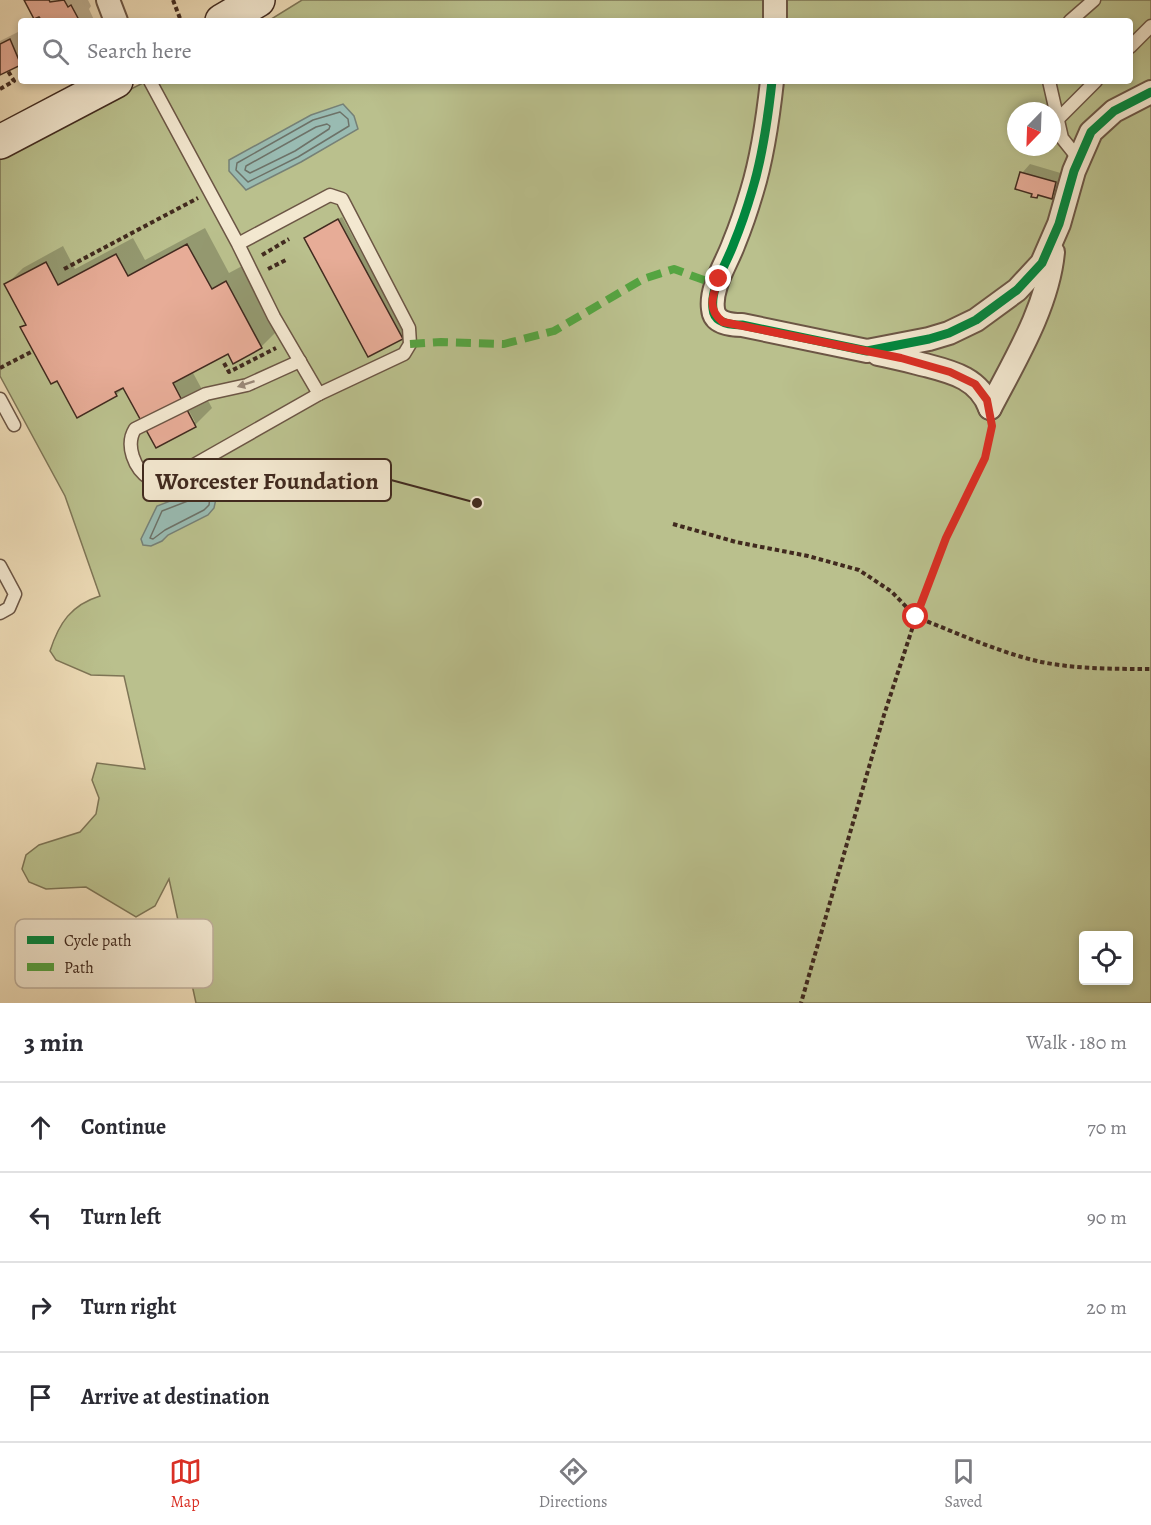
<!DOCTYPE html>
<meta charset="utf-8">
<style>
body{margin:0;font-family:Alegreya,serif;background:#f7f7f7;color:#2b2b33}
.controls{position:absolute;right:18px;bottom:18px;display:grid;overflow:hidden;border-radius:6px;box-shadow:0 3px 9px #0003}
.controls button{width:54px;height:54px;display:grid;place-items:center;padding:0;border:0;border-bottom:2px solid #e1e1e2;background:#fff;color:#2b2b33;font:30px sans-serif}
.compass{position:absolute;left:1007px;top:102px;width:54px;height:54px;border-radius:50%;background:#fff;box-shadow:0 3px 9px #0003;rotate:203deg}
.stop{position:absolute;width:18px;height:18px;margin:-14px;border:4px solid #d93025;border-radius:50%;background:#fff}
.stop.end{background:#d93025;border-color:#fff;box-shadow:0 2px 6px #0008}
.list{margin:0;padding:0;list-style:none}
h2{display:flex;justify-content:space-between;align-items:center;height:78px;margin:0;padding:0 24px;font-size:26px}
h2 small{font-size:20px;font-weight:400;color:#7c7c81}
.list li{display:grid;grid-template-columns:39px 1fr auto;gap:18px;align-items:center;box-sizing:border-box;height:90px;padding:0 24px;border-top:2px solid #e1e1e2}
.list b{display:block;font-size:22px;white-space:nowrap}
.list em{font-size:20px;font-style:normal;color:#7c7c81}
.icon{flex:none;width:33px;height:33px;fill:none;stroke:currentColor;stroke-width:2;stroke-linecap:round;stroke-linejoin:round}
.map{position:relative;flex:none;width:1151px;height:1003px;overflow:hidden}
.search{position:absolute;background:#fff;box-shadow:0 3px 9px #0003;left:18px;right:18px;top:18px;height:66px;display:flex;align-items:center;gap:15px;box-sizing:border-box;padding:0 21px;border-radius:6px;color:#7c7c81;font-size:22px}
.sheet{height:438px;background:#fff}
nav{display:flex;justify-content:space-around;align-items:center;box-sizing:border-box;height:84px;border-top:2px solid #e1e1e2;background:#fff;font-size:16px;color:#7c7c81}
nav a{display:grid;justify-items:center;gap:3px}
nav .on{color:#d93025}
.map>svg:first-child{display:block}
</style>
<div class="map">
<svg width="1151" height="1003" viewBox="0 0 1151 1003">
<rect width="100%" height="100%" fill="#eddbb6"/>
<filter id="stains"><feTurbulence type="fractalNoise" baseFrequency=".00333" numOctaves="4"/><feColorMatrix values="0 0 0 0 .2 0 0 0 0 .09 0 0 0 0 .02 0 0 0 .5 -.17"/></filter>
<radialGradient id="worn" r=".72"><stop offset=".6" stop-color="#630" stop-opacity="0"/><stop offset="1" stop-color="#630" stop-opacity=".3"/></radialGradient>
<path fill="#bac08d" stroke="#7e7556" stroke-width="1.5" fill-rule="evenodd" d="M302,0H1151V1003H196L169,879L155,906L136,917L86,887L46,889L29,882L22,869L26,855L39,845L80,832L96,814L99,798L92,780L97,763L145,769L124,676L91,675L56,660L50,651C59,623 71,605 100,596L65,496L0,376V154L147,81H1130V21H268ZM1016,111H1052V147H1016ZM1084,936H1128V980H1084Z"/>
<g fill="#99bbb2" stroke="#768177" stroke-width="1.5">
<polygon points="343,104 354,116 358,129 301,162 246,190 229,171 229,160 311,115"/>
<polygon points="215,484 217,494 214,508 208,515 168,535 162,541 151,546 143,545 141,539 157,506"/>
</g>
<g fill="#0003" fill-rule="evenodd">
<polygon points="26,0 88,0 91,6 89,9 94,20 43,21 40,15"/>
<polygon points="18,32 21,37 21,63 0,73 0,41"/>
<polygon points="1030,164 1064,174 1060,189 1051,197 1039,194 1037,197 1022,173"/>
<polygon points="342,217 406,334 402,338 305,238"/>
<path d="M205,228L229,273L244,265L278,330L261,347L229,352L192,371L212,408L195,425L125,387L116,395L58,379L22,328L27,323L6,285L23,268L63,246L75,269L133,238L145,260ZM170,376L195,422H191L168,377Z"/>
</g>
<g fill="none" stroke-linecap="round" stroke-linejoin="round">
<g stroke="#6d7268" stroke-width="1.5">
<polygon points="340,112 348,119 349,126 298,157 248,182 236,170 237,163 313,120"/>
<polygon points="327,124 330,126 329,129 295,151 250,173 245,170 246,166 316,127"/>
<polygon points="206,494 210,497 209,505 204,510 165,530 153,539 150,538 162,511"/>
</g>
</g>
<g fill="#e7ac97" stroke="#412a1f" stroke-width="1.5">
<polygon points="24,0 49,0 50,2 64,0 68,7 71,5 79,20 42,21 39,17 34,19"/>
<polygon points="10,39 21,65 0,75 0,44"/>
<polygon points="1020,172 1056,182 1052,199 1038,195 1037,198 1031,197 1032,194 1015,189"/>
<polygon points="338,219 403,339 368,357 304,238"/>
<polygon points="187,244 212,289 226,281 262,348 233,364 228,354 173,383 196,427 156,448 123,388 115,392 117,396 77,418 57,381 51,384 20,327 26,325 4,284 46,262 58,285 116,254 128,276"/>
</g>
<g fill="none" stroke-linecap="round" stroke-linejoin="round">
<g stroke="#6c5645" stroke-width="15">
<g id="lane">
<polyline points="1070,21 1094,0"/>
<polyline points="1130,47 1151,26"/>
<polyline points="150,81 238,244 274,317 319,394 404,354 410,344 409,328 342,199 330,195 238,244"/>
<polyline points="1049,81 1062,138 1078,158"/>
<polyline points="1057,120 1096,81"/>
<path d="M300,361L247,385L206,394L135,429C125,445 134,469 150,479C154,482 159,482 164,482L319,394"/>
<polyline points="0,399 14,425"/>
<polyline points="0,566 15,594 9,608 0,613"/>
</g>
</g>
<g stroke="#6c5645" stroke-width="26">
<g id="street">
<polyline points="108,0 116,21"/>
<polyline points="775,21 775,0"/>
<path d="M772,81C768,118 763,155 752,191C747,208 741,226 734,243C727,263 710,287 713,309C714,323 730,325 742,325L867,351L929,339L949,333L976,320L1017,290L1042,263L1059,224L1074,171L1091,132L1114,111L1151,92"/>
<path d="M878,354C894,357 909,361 925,365C952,372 979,378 990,408"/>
<path d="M990,408C1015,360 1048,306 1053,252"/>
</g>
</g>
<g stroke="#412a1f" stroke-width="36">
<g id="secondary">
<polyline points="222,21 258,0"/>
<polyline points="0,142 116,81"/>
</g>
</g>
<g stroke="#412a1f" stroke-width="4" stroke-dasharray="4.5 3" stroke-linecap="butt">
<polyline points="173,0 181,21"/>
<polyline points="0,89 14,81 8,71"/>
<polyline points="262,255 289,239"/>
<polyline points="64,269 198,198"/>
<polyline points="268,269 286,260"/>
<polyline points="224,363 229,372 276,348"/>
<polyline points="0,368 31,352"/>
<path d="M992,427C988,468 962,501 946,538C935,564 926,591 916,617C955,632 995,651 1037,661C1072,669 1115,669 1151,669"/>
<polyline points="673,524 736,542 808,556 859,570 892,592 916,617 884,715 801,1003"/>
</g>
<use href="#lane" stroke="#f3e8d0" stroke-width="12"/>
<use href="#street" stroke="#f3e8d0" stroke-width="22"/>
<use href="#secondary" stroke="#f3e8d0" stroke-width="33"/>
<polyline stroke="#55a441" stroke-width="8" stroke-dasharray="15 8" stroke-linecap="butt" points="410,344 441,342 504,344 554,331 643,279 674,269 717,285"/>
<g stroke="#f3e8d0" stroke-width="13">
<path id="cycleway" d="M772,81C768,118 763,155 752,191C747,208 741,226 734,243C727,263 710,287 713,309C714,323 730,325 742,325L867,351L929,339L949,333L976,320L1017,290L1042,263L1059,224L1074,171L1091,132L1114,111L1151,92"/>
</g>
<use href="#cycleway" stroke="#00873e" stroke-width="9"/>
</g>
<defs><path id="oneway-solid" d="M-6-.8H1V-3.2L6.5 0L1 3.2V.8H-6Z" transform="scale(1.5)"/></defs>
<use fill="#9a8978" href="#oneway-solid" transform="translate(246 384) rotate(162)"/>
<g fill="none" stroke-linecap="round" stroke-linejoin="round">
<path stroke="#d93025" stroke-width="8" d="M719,279C712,296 707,310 723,322L901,358L950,372L975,384L987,400L992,426L985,458L946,538L916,617"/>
</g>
<rect x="15" y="919" width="198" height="69" rx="9" fill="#f3e8d0" stroke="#beaf9b" stroke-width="1.5"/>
<rect x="27" y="936" width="27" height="8" fill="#00873e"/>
<rect x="27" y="963" width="27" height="8" fill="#55a441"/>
<g font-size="16" fill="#412a1f">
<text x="64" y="946">Cycle path</text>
<text x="64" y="973">Path</text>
</g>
<path fill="none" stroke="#412a1f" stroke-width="2" d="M477 503L391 480"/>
<circle fill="#412a1f" stroke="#f3e8d0" stroke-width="2" cx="477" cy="503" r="6"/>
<rect fill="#f3e8d0" stroke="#412a1f" stroke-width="2" x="143" y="459" width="248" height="42" rx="6"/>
<g font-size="24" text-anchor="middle" font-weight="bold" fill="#412a1f">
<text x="267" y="489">Worcester Foundation</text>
</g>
<rect width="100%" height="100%" filter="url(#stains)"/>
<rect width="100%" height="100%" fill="url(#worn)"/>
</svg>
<div class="controls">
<button><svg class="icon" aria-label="locate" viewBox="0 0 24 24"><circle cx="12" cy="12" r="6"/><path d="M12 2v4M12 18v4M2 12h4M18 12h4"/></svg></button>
</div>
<svg class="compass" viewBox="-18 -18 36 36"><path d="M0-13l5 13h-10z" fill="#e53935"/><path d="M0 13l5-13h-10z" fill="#7c7c81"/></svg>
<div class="stop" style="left:916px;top:617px"></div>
<div class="stop end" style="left:719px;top:279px"></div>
<div class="search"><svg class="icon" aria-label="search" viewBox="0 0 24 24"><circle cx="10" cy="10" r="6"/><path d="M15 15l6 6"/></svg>Search here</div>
</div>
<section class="sheet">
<h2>3 min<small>Walk · 180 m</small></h2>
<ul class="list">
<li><svg class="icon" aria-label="ahead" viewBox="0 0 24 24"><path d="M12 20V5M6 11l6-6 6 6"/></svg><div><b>Continue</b></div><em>70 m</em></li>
<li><svg class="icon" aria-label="left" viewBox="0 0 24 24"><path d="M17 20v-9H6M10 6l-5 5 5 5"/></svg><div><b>Turn left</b></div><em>90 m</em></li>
<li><svg class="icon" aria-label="right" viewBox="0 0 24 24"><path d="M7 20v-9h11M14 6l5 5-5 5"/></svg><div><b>Turn right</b></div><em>20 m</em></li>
<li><svg class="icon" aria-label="arrive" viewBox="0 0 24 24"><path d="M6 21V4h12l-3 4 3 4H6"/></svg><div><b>Arrive at destination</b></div></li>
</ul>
</section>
<nav>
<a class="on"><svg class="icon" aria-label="map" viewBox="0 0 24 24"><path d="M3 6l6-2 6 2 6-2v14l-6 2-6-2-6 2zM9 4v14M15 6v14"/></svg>Map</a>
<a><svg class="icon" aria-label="directions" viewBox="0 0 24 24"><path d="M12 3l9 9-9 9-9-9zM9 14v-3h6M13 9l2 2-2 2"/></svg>Directions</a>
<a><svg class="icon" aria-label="saved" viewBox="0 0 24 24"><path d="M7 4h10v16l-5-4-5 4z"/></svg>Saved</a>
</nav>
